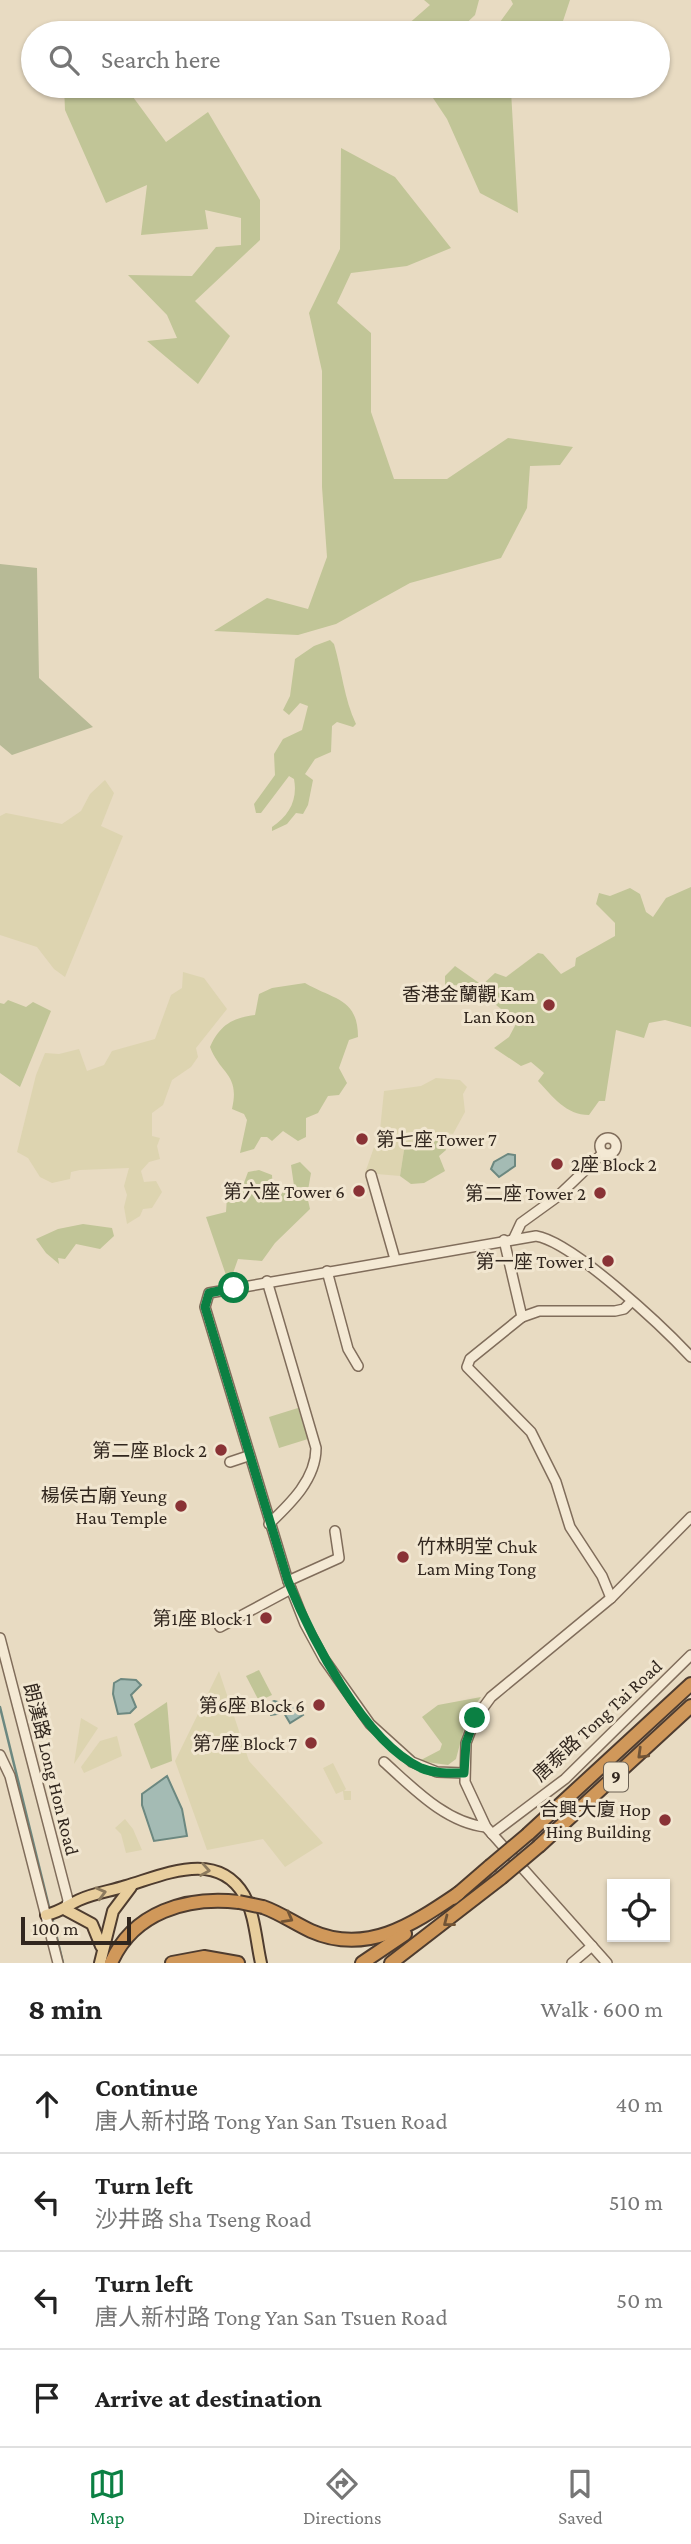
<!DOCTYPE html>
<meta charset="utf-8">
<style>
body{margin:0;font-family:"Crimson Pro","Noto Sans TC",serif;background:#f6f6f6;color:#222}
.controls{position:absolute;right:21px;bottom:21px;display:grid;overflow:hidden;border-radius:0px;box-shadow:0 2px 5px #0004}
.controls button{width:63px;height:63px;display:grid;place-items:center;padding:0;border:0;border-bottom:2px solid #e0e0e0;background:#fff;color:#222;font:35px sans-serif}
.scale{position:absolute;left:21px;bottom:18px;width:110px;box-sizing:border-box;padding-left:7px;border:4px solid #31261e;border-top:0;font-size:19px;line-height:24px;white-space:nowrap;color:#31261e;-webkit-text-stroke:5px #f1e6d0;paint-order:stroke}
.stop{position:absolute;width:21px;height:21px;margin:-16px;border:5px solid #0b8043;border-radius:50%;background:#fff}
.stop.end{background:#0b8043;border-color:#fff;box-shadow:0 2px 7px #0008}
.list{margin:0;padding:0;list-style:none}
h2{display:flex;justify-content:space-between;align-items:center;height:91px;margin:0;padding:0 28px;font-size:30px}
h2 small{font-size:23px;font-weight:400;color:#767676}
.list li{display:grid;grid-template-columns:46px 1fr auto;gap:21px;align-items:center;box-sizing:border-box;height:98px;padding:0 28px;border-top:2px solid #e0e0e0}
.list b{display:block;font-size:26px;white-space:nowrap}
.list p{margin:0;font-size:23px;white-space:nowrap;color:#767676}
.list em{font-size:23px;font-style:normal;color:#767676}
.icon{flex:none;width:38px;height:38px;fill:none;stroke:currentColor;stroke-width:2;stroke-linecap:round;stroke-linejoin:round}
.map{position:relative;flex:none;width:691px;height:1963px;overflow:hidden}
.search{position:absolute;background:#fff;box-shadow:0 2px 5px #0004;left:21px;right:21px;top:21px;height:77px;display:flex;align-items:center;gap:18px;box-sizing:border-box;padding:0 24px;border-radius:38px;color:#767676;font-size:26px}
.sheet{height:483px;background:#fff}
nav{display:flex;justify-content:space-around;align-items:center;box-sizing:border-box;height:98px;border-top:2px solid #e0e0e0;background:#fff;font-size:19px;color:#767676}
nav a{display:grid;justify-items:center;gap:4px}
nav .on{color:#0b8043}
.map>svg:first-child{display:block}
</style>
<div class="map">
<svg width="691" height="1963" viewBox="0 0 691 1963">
<rect width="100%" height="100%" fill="#e8dbc2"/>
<g fill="#ddd4b0">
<polygon points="105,780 114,793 101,826 123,836 65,977 54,969 37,947 0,935 0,816 6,813 62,824 81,811 90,794"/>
<polygon points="183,972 204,978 227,1009 196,1048 198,1057 191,1067 172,1080 163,1105 152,1113 152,1136 160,1138 157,1146 160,1159 149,1162 141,1171 144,1182 156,1181 162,1192 152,1208 143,1209 140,1216 127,1224 124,1207 127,1195 124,1186 129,1168 80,1170 71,1172 70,1179 52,1183 40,1177 28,1158 17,1152 36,1075 45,1053 59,1054 79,1049 87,1071 104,1065 112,1051 155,1039 171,995 182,988"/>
<polygon points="436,1078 460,1080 467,1087 463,1094 465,1112 453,1134 446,1133 428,1139 421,1137 404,1150 400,1176 365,1173 380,1130 384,1091 421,1086"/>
<polygon points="219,1671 249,1761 323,1843 285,1867 263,1839 207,1850 175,1761"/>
<polygon points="81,1718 98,1728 74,1764"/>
<polygon points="117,1736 122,1756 84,1773 81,1767 100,1741"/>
<polygon points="333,1763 346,1789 344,1791 351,1791 351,1800 344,1800 343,1791 336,1794 323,1768"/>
<polygon points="125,1819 133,1829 142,1850 126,1853 121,1834 115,1828"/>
</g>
<g fill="#c1c597">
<polygon points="424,0 479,0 475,15 456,33 398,33 430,5"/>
<polygon points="511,0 570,0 559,33 492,33 513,4"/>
<polygon points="64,86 125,86 166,142 208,112 260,200 260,240 195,301 230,336 198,384 147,341 177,338 167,315 128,275 192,276 216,247 241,245 241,218 205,210 208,229 141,235 147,185 106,203 65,110"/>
<polygon points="425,86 516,86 511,91 518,213 480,193 447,119"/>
<polygon points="341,148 395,177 451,248 407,266 351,273 337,303 371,333 371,412 394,479 447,479 508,438 573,447 560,465 530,466 527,508 501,558 410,583 336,624 298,635 214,631 267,598 308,609 327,557 322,487 322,371 309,313 340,249"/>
<path d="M330,640L334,644C342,671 344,699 356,724L353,727L337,722L332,726L331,752L315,759L305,774L313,780L308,805L303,814L296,813L287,824L272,831V827C289,816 298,800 294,779L289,776L261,813H256L254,804L275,775L274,754L283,739L302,730L308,706L300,703L289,715L283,710L290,696L295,659L314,646Z"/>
<path d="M691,887V1027L665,1020L649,1023L644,1038L616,1030L605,1101H599L589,1115C566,1115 553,1097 538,1081L544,1073L531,1062L521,1066L494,1048L509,1037L517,1022C496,1006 472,980 445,986V976L455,966L482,985L495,973L506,977L538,953L543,954L561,974L575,966L576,958L615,936V923L596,904L599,893L610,896L630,888L640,894L646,912L653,917L666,898Z"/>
<path d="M305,983C334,1000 358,998 358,1037L349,1040L339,1068L347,1083L339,1095L328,1096L318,1113L306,1118V1137L298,1141L283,1131L272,1141L267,1137H261L254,1149L240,1153L247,1120L244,1114L232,1109C240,1074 221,1075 210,1047C220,1025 232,1018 255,1015L259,994L272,988Z"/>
<polygon points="8,1000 26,1007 33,1002 51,1011 20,1087 0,1073 0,1003 4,1004"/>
<polygon points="421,1137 442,1137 446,1150 439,1156 445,1171 424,1183 411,1184 400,1176 404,1150"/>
<polygon points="300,1162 311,1173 307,1196 310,1209 275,1243 262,1261 238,1259 232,1276 227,1278 206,1217 226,1212 227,1197 241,1191 248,1172 259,1170 272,1175 273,1190 295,1193 291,1165"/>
<polygon points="83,1224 112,1228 114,1236 100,1249 76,1244 65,1259 58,1258 59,1264 46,1253 36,1239 58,1229"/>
<polygon points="298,1408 308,1439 279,1448 269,1417"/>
<polygon points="259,1670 272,1695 259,1701 246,1676"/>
<polygon points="481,1697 467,1717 456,1759 448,1765 419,1761 440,1750 442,1744 422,1717 438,1705"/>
<polygon points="167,1702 172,1761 151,1769 134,1724"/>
</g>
<polygon fill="#b7ba96" points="0,564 37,568 39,678 93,727 12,755 0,745"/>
<g fill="#a4bbb4" stroke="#6c8880" stroke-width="2">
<polygon points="508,1154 515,1155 515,1166 499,1177 491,1169 494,1162"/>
<polygon points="121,1679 136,1680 141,1685 131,1695 136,1707 130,1713 118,1714 113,1694 114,1683"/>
<polygon points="274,1701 298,1707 303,1715 290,1723 284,1713 271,1715 266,1705"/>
<polygon points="167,1776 182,1809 187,1836 154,1841 142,1805 142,1794"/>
</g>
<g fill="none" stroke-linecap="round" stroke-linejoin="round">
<g stroke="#6c8880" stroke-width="2.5">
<polyline points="0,1707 50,1911"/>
<polyline points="52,1917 63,1963"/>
</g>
<g stroke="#806d5b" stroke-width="12">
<g id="minor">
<circle cx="608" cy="1146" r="8"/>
<polyline points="371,1175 395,1259"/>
<polyline points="514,1238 521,1223 557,1197 603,1153"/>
<polyline points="504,1240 522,1317 539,1311 615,1311 624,1309 631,1302"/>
<polyline points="327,1271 348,1349 358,1366"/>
<path d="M267,1281L316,1448C316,1479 291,1503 269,1524"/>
<polyline points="522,1317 470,1359 467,1367 531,1432 556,1482 570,1527 602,1576 611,1598"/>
<polyline points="230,1462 248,1456"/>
<polyline points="288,1581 339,1558 335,1531"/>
<polyline points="220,1627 291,1589"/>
<polyline points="0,1638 68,1900 66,1910"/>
<polyline points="0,1755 10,1776 58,1963"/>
<path d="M384,1762C413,1788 446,1823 486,1827"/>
<path d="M464,1773L437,1772L412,1762L370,1724L324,1659L305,1624L288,1581L205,1307L209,1293L536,1236C573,1242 664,1328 691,1357"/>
<polyline points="492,1834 565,1779 691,1655"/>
<polyline points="572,1963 592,1946"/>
<polyline points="607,1963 486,1827 465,1782 466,1743 475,1719 491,1697 611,1598 691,1517"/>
</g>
</g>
<g stroke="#4e3c2f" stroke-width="14">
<g id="major">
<polyline points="66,1910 92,1924 101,1946"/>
<path d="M46,1915C62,1911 66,1906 79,1900C94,1893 111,1891 126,1886C164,1875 217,1849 244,1895C255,1915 256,1941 261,1963"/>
<polyline points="100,1963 113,1911 131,1887"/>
</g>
</g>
<g stroke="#4e3c2f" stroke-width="16">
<g id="highway">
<polyline points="528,1834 691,1684"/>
<polyline points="539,1846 691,1706"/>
<polyline points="453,1898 490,1866"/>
<path d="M263,1907C280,1913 294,1923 311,1931C367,1956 413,1924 459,1893"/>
<path d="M111,1963C133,1912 187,1896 239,1902"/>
<polyline points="172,1963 204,1957 238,1963"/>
<polyline points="362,1963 405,1934"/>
<polyline points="391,1963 501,1878"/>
</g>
</g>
<use href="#minor" stroke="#f4e9d4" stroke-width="9"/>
<use href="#major" stroke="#e8ce9d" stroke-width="10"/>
<use href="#highway" stroke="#d0985a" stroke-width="12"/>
<g stroke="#4e3c2f" stroke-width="16" stroke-linecap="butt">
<g id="highway-bridge">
<polyline points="490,1866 528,1834"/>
<polyline points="501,1878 539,1846"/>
<polyline points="239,1902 263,1907"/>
</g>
</g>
<use href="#highway-bridge" stroke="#d0985a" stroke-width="12"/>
</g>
<defs><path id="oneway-chevron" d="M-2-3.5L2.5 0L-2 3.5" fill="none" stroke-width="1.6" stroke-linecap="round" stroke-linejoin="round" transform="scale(1.75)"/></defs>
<g stroke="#715436">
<use href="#oneway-chevron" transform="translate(642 1754) rotate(136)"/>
<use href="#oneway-chevron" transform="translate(288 1918) rotate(29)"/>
<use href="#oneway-chevron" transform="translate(448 1922) rotate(142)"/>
</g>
<g stroke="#8c7a5e">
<use href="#oneway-chevron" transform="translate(205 1870) rotate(10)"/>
<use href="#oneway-chevron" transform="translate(101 1893) rotate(-15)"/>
</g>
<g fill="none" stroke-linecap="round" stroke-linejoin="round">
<path stroke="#0b8043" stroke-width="9" d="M234,1288L209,1293L205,1307L288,1581C311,1637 363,1741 421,1768C435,1774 450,1773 464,1773L466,1743L475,1718"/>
</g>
<g fill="#893235" stroke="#f1e6d0" stroke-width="2.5">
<circle cx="549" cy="1005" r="7"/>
<circle cx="362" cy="1139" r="7"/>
<circle cx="557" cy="1164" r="7"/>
<circle cx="359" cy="1191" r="7"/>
<circle cx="600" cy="1193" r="7"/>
<circle cx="608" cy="1261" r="7"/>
<circle cx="221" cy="1450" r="7"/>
<circle cx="181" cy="1506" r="7"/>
<circle cx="403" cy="1557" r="7"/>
<circle cx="266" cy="1618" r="7"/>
<circle cx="319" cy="1705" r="7"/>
<circle cx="311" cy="1743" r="7"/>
<circle cx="665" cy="1820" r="7"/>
</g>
<g text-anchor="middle" stroke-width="6" stroke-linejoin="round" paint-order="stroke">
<rect fill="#f1e6d0" stroke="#6b6053" stroke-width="2" x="604" y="1762.5" width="24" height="29" rx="5"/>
<g font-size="18" font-weight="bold" fill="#31261e">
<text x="616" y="1783">9</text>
</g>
<g font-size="19" fill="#31261e" stroke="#f1e6d0" text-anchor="end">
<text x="535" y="1001">香港金蘭觀 Kam<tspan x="535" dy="22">Lan Koon</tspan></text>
<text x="376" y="1146" text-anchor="start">第七座 Tower 7</text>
<text x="571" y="1171" text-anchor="start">2座 Block 2</text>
<text x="345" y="1198">第六座 Tower 6</text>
<text x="586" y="1200">第二座 Tower 2</text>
<text x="594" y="1268">第一座 Tower 1</text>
<text x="207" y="1457">第二座 Block 2</text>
<text x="167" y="1502">楊侯古廟 Yeung<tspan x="167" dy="22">Hau Temple</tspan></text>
<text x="417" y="1553" text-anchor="start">竹林明堂 Chuk<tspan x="417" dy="22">Lam Ming Tong</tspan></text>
<text x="252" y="1625">第1座 Block 1</text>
<text x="305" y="1712">第6座 Block 6</text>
<text x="297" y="1750">第7座 Block 7</text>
<text x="651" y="1816">合興大廈 Hop<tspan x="651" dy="22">Hing Building</tspan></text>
</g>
<g font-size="19" fill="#31261e" stroke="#f1e6d0">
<text transform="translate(597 1720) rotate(-43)" y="7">唐泰路 Tong Tai Road</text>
<text transform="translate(52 1769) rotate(76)" y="7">朗漢路 Long Hon Road</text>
</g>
</g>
</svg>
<div class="controls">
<button><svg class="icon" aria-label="locate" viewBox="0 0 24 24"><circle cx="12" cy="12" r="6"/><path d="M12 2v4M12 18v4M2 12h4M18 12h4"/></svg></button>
</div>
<div class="scale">100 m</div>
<div class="stop" style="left:234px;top:1288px"></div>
<div class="stop end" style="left:475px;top:1718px"></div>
<div class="search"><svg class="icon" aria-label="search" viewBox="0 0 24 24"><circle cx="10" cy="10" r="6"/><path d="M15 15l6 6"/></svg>Search here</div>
</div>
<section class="sheet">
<h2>8 min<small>Walk · 600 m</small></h2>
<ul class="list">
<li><svg class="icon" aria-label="ahead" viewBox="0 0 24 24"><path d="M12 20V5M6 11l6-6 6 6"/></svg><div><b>Continue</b><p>唐人新村路 Tong Yan San Tsuen Road</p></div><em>40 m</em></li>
<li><svg class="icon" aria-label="left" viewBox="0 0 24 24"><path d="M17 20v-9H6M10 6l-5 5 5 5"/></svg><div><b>Turn left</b><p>沙井路 Sha Tseng Road</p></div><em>510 m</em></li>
<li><svg class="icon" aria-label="left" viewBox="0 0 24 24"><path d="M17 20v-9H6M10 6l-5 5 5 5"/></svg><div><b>Turn left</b><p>唐人新村路 Tong Yan San Tsuen Road</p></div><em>50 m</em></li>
<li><svg class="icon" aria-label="arrive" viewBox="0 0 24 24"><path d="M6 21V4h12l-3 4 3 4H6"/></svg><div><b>Arrive at destination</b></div></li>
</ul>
</section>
<nav>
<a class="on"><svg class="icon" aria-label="map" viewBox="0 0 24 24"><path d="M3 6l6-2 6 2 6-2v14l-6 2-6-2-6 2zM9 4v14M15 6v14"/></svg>Map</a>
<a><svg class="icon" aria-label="directions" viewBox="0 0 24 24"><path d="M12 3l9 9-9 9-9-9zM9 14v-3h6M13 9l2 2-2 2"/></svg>Directions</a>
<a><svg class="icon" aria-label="saved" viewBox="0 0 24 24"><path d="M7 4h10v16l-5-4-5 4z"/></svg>Saved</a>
</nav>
